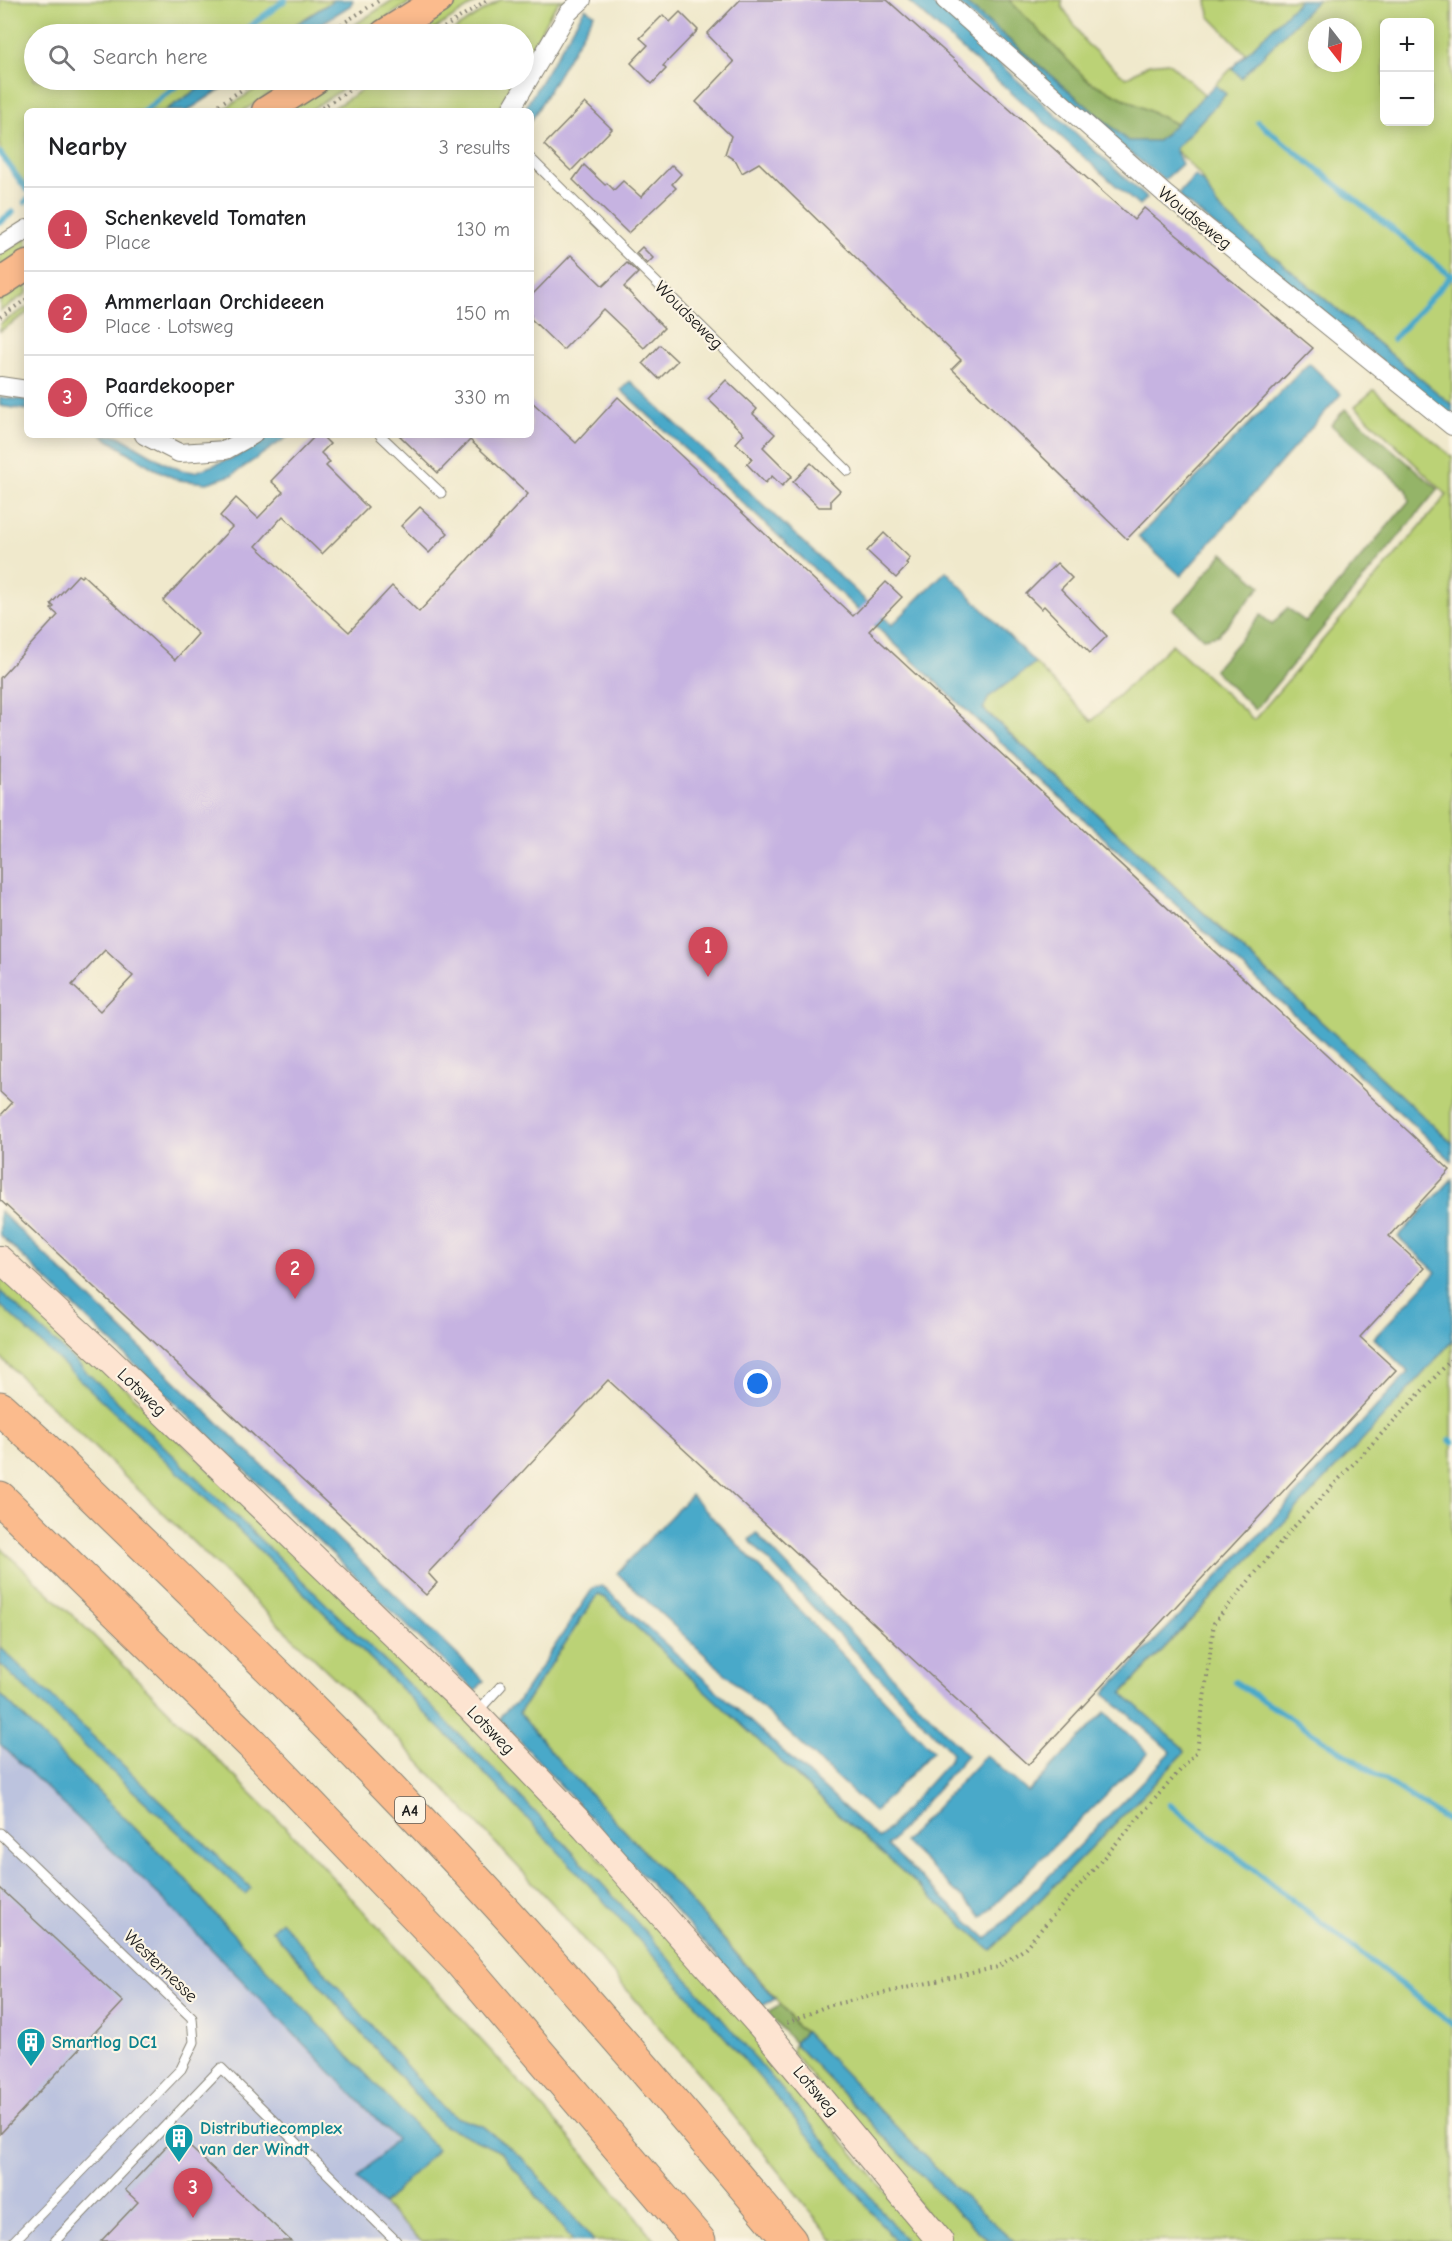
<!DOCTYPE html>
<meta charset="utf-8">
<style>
body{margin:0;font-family:"Comic Neue",sans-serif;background:#f2f2f2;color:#202124}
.controls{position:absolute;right:18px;top:18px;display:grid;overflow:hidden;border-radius:9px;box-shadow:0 3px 15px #0003}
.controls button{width:54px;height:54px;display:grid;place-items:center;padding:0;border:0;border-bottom:2px solid #e0e0e0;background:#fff;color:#202124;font:30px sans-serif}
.compass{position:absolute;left:1308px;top:18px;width:54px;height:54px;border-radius:50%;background:#fff;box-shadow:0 3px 15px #0003;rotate:163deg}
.you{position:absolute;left:758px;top:1384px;width:21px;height:21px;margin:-15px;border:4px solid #fff;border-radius:50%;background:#1a73e8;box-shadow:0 0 0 9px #1a73e833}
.badge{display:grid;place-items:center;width:39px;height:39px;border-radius:50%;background:#d1495b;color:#fff;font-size:20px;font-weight:700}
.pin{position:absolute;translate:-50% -50px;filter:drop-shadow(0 2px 3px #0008)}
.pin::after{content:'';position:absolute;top:32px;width:21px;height:18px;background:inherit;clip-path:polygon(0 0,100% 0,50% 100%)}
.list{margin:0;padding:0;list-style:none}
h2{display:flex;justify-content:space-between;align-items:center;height:78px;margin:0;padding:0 24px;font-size:26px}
h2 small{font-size:20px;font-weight:400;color:#757577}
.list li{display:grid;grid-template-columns:39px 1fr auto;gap:18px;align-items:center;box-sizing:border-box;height:84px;padding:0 24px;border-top:2px solid #e0e0e0}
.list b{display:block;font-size:22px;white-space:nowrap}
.list p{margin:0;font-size:20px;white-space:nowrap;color:#757577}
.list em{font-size:20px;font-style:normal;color:#757577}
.icon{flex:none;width:33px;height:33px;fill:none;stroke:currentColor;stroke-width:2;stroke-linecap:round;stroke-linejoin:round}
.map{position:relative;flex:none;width:1452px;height:2241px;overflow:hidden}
.search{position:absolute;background:#fff;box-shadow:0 3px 15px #0003;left:24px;top:24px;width:510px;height:66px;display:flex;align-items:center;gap:15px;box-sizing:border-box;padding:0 21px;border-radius:33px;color:#757577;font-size:22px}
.panel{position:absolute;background:#fff;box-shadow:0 3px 15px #0003;left:24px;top:108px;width:510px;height:330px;border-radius:9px}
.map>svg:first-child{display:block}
</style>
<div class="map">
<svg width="1452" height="2241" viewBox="0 0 1452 2241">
<rect width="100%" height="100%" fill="#fcf5e5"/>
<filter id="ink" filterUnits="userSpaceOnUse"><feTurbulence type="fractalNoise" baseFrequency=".0167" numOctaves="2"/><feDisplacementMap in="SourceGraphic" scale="12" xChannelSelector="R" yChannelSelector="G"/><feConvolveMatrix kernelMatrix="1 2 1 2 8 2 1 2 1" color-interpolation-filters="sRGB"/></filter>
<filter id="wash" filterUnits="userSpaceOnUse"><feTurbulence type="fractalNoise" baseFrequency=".008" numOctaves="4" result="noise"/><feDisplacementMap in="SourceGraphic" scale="24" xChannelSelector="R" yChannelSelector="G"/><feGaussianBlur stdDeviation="1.35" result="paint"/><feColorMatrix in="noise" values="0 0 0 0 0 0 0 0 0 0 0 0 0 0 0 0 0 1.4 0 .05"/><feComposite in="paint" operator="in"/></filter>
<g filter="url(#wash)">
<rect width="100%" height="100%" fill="#f0e9cc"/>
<polygon fill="#bcc3de" points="0,1709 515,2241 0,2241"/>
<g fill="#bbd276" stroke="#6c7749" stroke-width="1.5" fill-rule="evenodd">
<polygon points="0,0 334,0 281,34 34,34 34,80 212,80 164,111 27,111 27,188 0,157"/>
<polygon points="393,0 414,0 361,34 340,34"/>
<polygon points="458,0 480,0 427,34 405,34"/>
<polygon points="500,0 574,0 567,9 560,0 548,17 524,63 524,34 447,34"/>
<polygon points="1009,0 1062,0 1062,6 1086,43 1126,78 1149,64 1168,62 1205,95 1176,124 1088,81"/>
<path d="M1207,0H1452V405L1248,235L1217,206L1199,174L1175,149L1226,94L1215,85L1246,54L1209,16ZM1384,22H1430V122H1384ZM1317,27H1353V63H1317Z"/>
<polygon points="270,80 292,80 243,111 221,111"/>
<polygon points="335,80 357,80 309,111 286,111"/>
<polygon points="377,80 515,80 497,111 329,111"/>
<polygon points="27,237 27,250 0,268 0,254"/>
<polygon points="27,279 27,293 0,311 0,297"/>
<polygon points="27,307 27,313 0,331 0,324"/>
<polygon points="1374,390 1452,457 1452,747 1447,752 1452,757 1452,1143 983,708 989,697 1035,663 1092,721 1172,644 1254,720 1447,495 1355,406"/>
<polygon points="0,1275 124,1387 455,1707 608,1867 729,2003 926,2241 834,2241 713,2090 554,1905 392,1733 0,1357"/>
<path d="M1452,1341V2241H1014L957,2190L805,2032L797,2027L781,2004L684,1894L560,1762L519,1713L595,1598L598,1595L606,1598L831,1808L991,1950L1185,1752L1183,1748L1122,1694C1231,1575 1346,1462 1452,1341Z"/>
<polygon points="0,1547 90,1632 303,1845 564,2131 629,2208 655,2241 594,2241 522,2158 482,2126 456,2117 442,2107 281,1922 272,1930 441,2124 501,2152 573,2241 422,2241 383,2205 436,2149 219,1919 183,1876 0,1694"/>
<polygon points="794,2043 946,2201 989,2241 949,2241 792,2052"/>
</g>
<g fill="#94b467" stroke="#586842" stroke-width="1.5">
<polygon points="962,0 1009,0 1088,81 1176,124 1158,141 1128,141"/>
<polygon points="1345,409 1438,489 1255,710 1214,670 1261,615 1272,625 1287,608 1306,622 1409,501 1407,490 1331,425"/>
<polygon points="1223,553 1261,586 1218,635 1203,638 1173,609 1183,601"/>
<polygon points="781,2004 797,2027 805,2032 794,2043 767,2012"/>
</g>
<g fill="#4aa9c9" stroke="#336272" stroke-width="1.5">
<polygon points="334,0 353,0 351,5 305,34 281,34"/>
<polygon points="907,0 929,0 1147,198 1139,206"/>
<polygon points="954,0 962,0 1128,141 1158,141 1215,85 1226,94 1175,149 1182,164 1164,180 1098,127"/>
<polygon points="1300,0 1318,0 1241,78 1232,68"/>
<polygon points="585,8 594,14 531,121 531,111 523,111"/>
<polygon points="212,80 235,80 187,111 164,111"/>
<polygon points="1195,176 1204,183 1217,206 1248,235 1452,405 1452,418 1182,199 1179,193"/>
<polygon points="1309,363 1341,394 1181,576 1138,537"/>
<polygon points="630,381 892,625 946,571 1035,663 989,697 983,709 1452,1143 1452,1161 621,390"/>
<polygon points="0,397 27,400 27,410 0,406"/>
<polygon points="117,435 165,463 181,470 195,472 238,456 267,435 290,435 232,475 207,483 178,480 153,468 102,436"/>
<path d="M1452,1179V1341C1346,1462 1231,1575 1122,1693L1183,1748L1185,1752L991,1950L831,1808L605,1598L598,1595L595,1598L519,1713L560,1762L684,1894L775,1999L762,2006L500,1719L502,1714L519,1700L593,1588L602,1586L879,1839L950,1760L952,1753L749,1540L756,1533L967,1755L887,1846L987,1939L1171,1752L1104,1693L1271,1522L1408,1372L1374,1338L1436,1272L1398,1237Z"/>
<polygon points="0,1211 484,1681 475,1691 0,1235"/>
<path d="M0,1291C93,1376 182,1464 272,1551C352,1630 434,1707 512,1788C650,1931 782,2086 906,2241H895C771,2087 641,1938 505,1795C343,1626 171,1465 0,1305Z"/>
<polygon points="691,1495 933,1751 874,1812 617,1573"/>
<polygon points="0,1647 251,1888 245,1894 95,1756 0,1664"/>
<polygon points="0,1694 183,1876 219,1919 437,2149 383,2205 357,2179 396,2139 163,1899 0,1744"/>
<polygon points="1105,1712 1148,1753 982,1917 904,1842 986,1755 1028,1792"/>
<polygon points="281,1921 442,2107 456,2117 482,2126 522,2158 594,2241 573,2241 501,2152 441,2124 272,1930"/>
<polygon points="805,2032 957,2190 1014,2241 989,2241 946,2201 794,2043"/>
</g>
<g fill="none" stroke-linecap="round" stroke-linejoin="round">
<g stroke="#4aa9c9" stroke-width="6">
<polyline points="240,34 285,0"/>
<polyline points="144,111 184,80"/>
<polyline points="1258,122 1451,276"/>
<polyline points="0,153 27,190"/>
<polyline points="25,202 27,200"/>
<polyline points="0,222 13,212"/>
<polyline points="1393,339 1452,275"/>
<polyline points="1450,1440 1452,1442"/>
<polyline points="1235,1682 1452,1824"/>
<polyline points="1170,1805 1452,2024"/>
</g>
</g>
<g id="blocks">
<g fill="#c6b3e1" fill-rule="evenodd">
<polygon points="740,0 887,0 1134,220 1144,208 1313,348 1127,539 952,369 961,360 759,163 742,173 736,161 725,154 731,136 696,102 734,62 707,34"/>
<polygon points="680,12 698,30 663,66 666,69 652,84 631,63 648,45 640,38 663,15 670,22"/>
<polygon points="585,103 612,129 571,171 544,145"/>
<polygon points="584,165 605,185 607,183 614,190 623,181 641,197 672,165 681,174 672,184 676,188 628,233 573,180"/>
<polygon points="642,247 653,258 647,264 636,253"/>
<polygon points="571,255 603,286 627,263 638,273 624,287 664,328 644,348 603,309 563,350 531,319 531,296"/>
<polygon points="660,345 677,361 659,379 643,363"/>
<polygon points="726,380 757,409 753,414 775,434 763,447 792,476 782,486 772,476 765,483 747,464 752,458 736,443 744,434 708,399"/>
<path d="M618,397L853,616L886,582L902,597L869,631L1450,1170L1389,1236L1424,1268L1360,1337L1396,1370L1028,1765L608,1380L428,1573L437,1583L426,1595L0,1200V1116L12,1103L0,1092V678L58,615L51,609L54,607L51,604L78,575L81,577L83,575L175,660L198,634L163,601L232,527L220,516L236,498L258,518L283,492L271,481L316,435H321L330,444L321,453L330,462L326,466L368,508L322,554L283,516L256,546L349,632L392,586L419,612L528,494L470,440L438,473L399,435H531V401L576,443ZM105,950L133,976L100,1011L72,985Z"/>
<polygon points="811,463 840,491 831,500 831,507 819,507 793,482"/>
<polygon points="420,507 448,533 429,553 401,526"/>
<polygon points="884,533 910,558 906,563 908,565 896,578 867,551"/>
<polygon points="1057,563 1072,578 1061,589 1107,636 1090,653 1044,606 1041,609 1026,594"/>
<polygon points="0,1888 123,2002 0,2134"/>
<polygon points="177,2135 273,2224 291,2241 101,2241 138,2202 125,2190"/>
</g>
</g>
</g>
<g filter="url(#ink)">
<use href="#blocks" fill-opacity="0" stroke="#868274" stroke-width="1.5"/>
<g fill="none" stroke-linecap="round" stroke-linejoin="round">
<g stroke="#868274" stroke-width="11">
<g id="lane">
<polyline points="531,159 848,471"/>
<polyline points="380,435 441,493"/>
<polyline points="477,1712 501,1686"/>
<polyline points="0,1833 192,2018 194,2042 181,2069 14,2241"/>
<polyline points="55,2241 221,2068 396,2241"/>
</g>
</g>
<g stroke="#868274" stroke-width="20">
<g id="street">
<polyline points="945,0 1165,194 1452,426"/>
<polyline points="510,111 568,13 582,0"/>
<polyline points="0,246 27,229"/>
<polyline points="0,386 27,390"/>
<polyline points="144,435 179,453 226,450 253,435"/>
</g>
</g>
<g stroke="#868274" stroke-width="28">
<polyline id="secondary" points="0,1259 108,1359 471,1709 585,1828 766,2032 940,2241"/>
</g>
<g stroke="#868274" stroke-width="31">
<g id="primary">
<polyline points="384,34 438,0"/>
<polyline points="266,111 315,80"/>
<polyline points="0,283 27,265"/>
</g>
</g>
<g stroke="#868274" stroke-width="35">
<g id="highway">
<path d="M0,1408L44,1448C166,1568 292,1686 410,1810C543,1949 668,2094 790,2241"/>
<polyline points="0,1498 252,1744 460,1961 699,2241"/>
</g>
</g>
<g stroke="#868274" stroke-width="4" stroke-dasharray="1.5 4.5" stroke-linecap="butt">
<polyline points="326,34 380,0"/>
<polyline points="434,34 487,0"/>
<polyline points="209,111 257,80"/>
<polyline points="317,111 365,80"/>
<polyline points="0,317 27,299"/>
<polyline points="787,2023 827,2006 998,1967 1023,1950 1197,1751 1214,1623 1291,1530 1452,1359"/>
</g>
<use href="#lane" stroke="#fff" stroke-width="9"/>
<use href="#street" stroke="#fff" stroke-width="18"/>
<use href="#secondary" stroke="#fde4d1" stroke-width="26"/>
<use href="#primary" stroke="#fbbb8d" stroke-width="28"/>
<use href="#highway" stroke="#fbbb8d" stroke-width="33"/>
</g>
</g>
<defs>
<g id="building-pin" transform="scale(1.5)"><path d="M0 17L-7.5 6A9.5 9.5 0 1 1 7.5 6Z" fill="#0f9aa8" stroke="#fcf5e5"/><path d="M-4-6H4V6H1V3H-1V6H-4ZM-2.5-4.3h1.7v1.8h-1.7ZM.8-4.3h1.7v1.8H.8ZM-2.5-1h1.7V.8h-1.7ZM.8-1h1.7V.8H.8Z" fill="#fff"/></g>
</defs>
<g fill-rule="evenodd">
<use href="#building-pin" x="31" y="2042"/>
<use href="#building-pin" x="179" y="2138"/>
</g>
<g text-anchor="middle" stroke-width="4.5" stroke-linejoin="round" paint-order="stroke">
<rect fill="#fcf5e5" stroke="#5f5d58" stroke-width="1.5" x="395" y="1797" width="30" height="26" rx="4.5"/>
<g font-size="16" font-weight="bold" fill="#1c1c1c">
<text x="410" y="1816">A4</text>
</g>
<g font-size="18" fill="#1c1c1c" stroke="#fcf5e5">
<text transform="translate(1195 218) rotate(39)" y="6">Woudseweg</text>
<text transform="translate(689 315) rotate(45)" y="6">Woudseweg</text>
<text transform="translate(142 1392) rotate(44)" y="6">Lotsweg</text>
<text transform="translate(491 1730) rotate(46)" y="6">Lotsweg</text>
<text transform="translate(161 1966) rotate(44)" y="6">Westernesse</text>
<text transform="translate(816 2091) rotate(50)" y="6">Lotsweg</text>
</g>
<g font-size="18" font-weight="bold" fill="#0d838f" stroke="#fcf5e5" text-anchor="start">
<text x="52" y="2048">Smartlog DC1</text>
<text x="200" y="2134">Distributiecomplex<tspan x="200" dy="21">van der Windt</tspan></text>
</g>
</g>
</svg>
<div class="controls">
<button>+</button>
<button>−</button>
</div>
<svg class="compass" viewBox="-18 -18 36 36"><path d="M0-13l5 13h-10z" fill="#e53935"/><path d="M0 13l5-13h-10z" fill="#757577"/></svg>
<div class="you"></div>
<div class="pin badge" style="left:708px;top:977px">1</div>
<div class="pin badge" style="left:295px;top:1299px">2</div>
<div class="pin badge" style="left:193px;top:2218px">3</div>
<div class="search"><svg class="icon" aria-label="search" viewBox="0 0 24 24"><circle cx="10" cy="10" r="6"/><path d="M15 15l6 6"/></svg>Search here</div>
<section class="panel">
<h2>Nearby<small>3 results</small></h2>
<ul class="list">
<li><span class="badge">1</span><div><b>Schenkeveld Tomaten</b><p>Place</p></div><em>130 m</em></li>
<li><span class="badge">2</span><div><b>Ammerlaan Orchideeen</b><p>Place · Lotsweg</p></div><em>150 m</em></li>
<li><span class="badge">3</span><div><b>Paardekooper</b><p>Office</p></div><em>330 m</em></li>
</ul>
</section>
</div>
